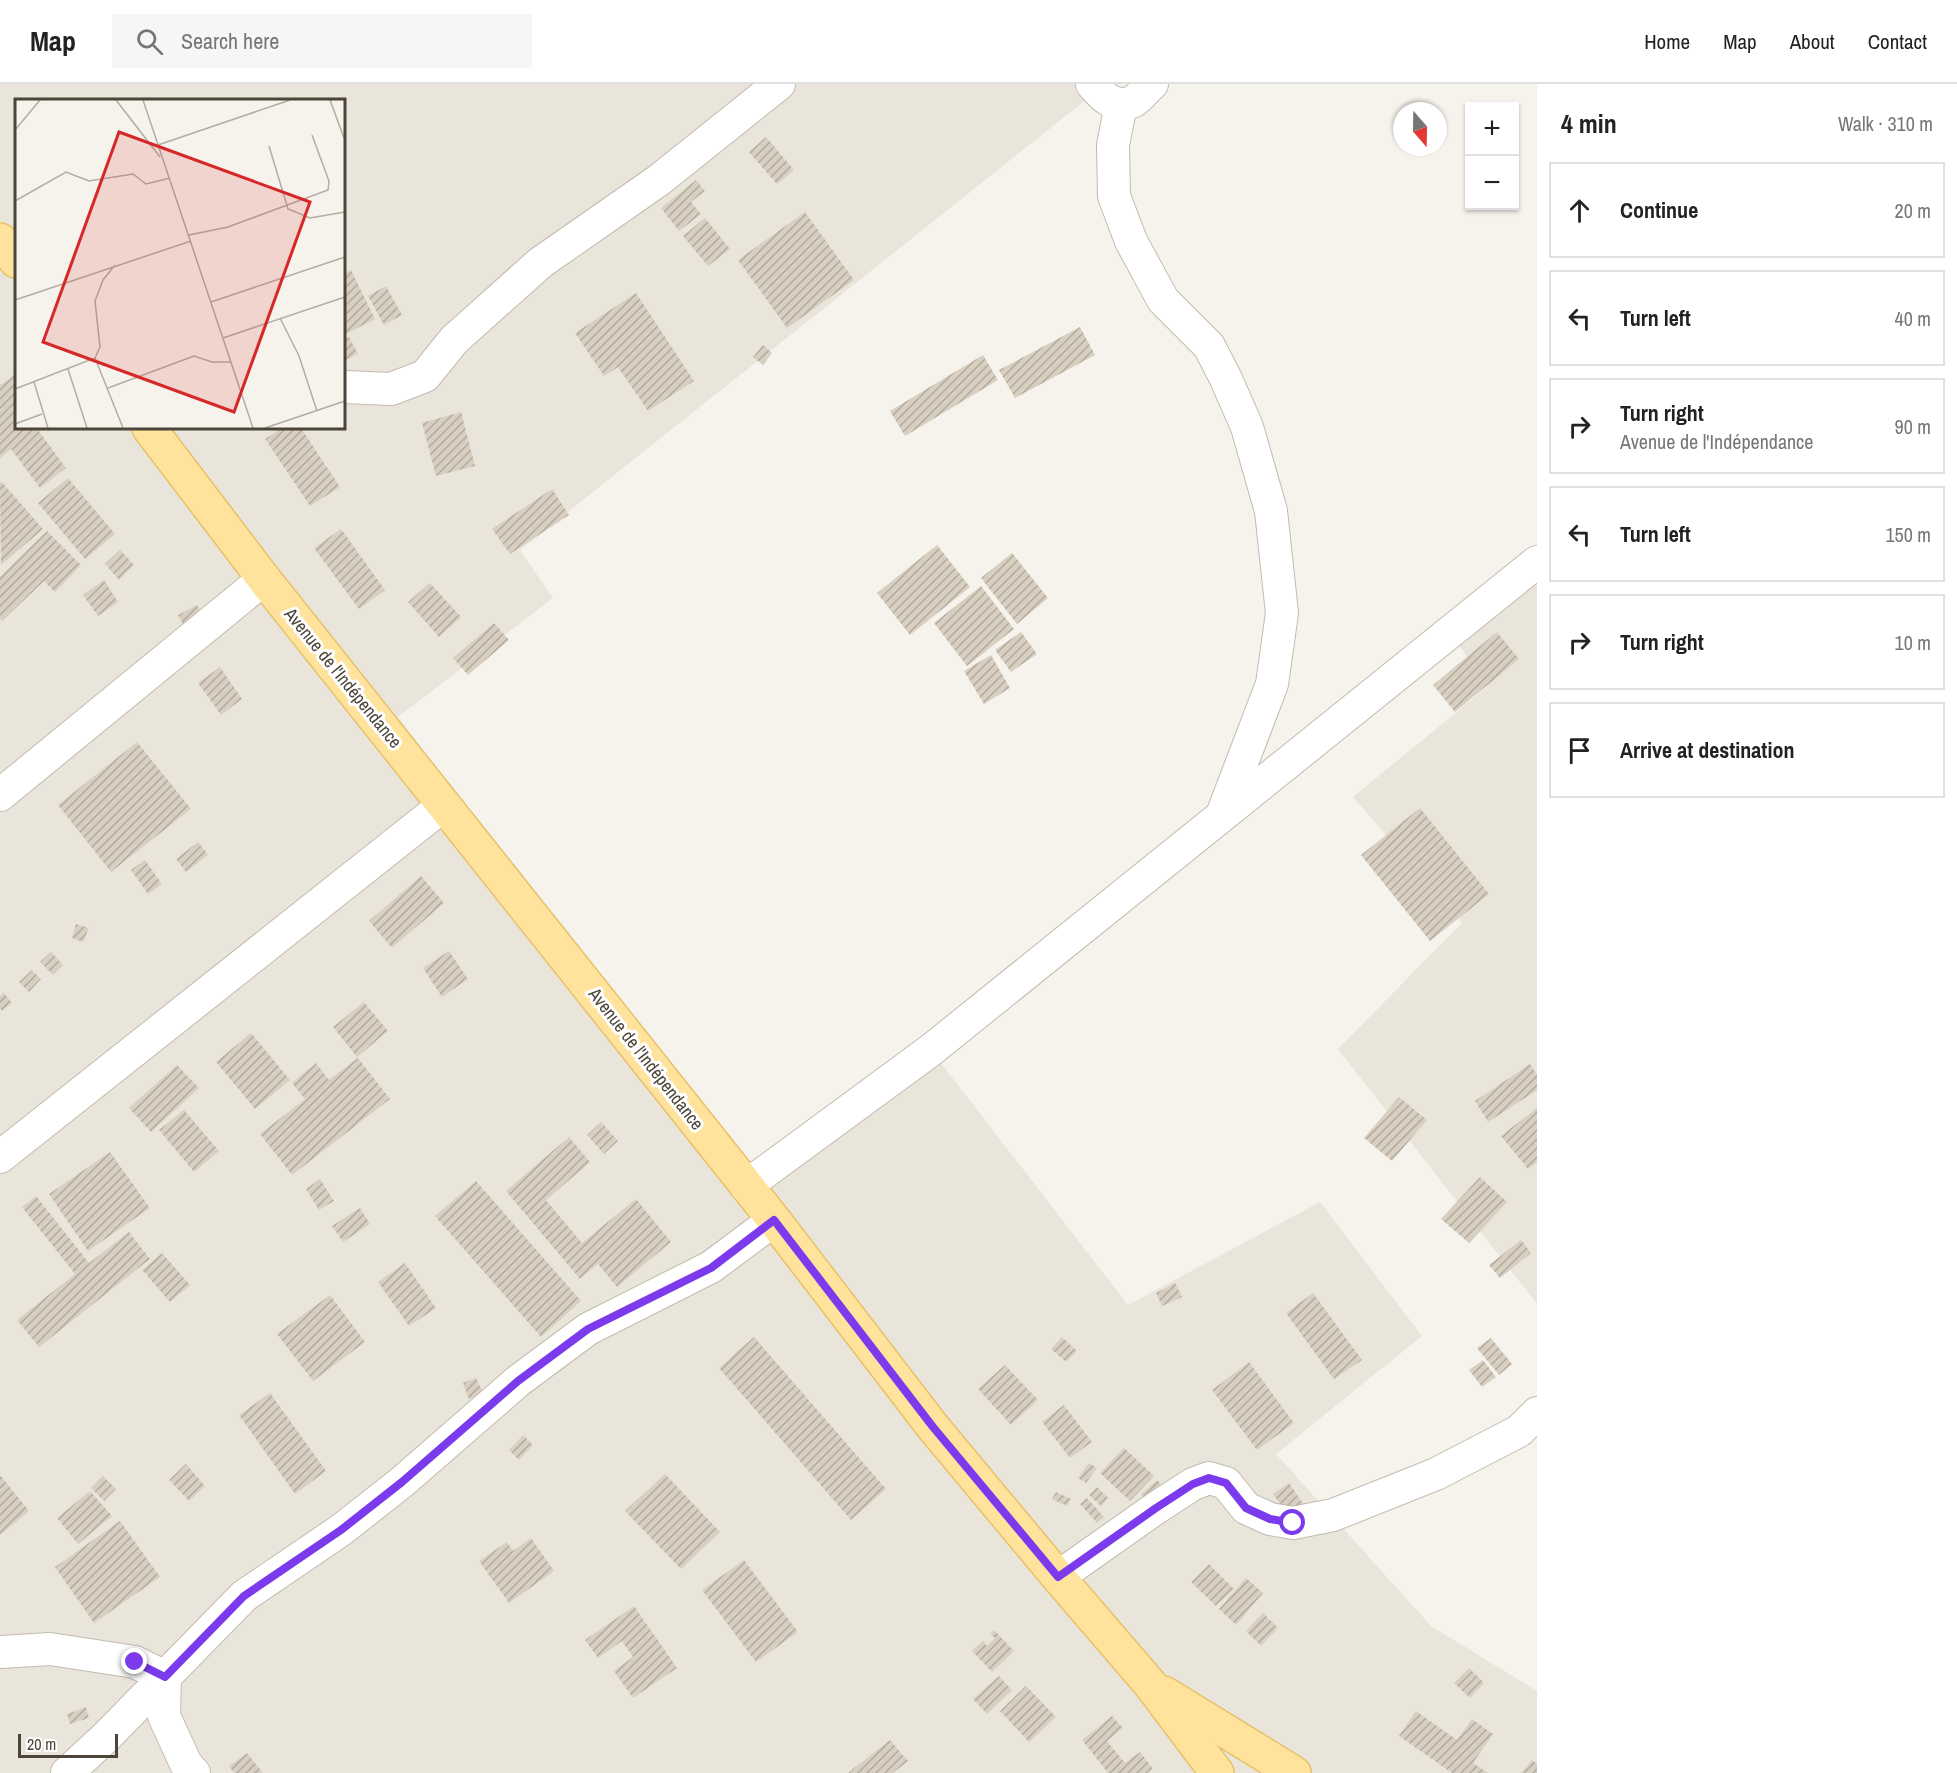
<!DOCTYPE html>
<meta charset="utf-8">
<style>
body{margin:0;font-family:"Archivo Narrow",sans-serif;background:#f6f6f6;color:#222}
.controls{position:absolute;right:18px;top:18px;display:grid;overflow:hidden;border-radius:0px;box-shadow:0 2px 4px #0004}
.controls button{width:54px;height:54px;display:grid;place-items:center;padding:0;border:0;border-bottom:2px solid #e0e0e0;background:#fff;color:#222;font:30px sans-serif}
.compass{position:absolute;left:1393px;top:18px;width:54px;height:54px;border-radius:50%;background:#fff;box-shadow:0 2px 4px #0004;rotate:160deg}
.scale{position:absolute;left:18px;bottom:15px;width:100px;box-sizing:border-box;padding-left:6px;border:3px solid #4b4439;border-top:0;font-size:16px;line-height:21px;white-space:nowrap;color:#4b4439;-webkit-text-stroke:4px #fff;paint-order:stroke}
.stop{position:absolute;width:18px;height:18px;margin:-14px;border:4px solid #7c3aed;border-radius:50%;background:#fff}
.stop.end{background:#7c3aed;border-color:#fff;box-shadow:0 2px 6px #0008}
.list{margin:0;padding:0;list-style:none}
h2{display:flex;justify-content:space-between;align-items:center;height:78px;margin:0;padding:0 24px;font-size:26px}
h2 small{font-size:20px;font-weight:400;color:#767676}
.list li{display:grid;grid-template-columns:39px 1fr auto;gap:18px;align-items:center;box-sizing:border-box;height:96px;margin:0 12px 12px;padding:0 12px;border:2px solid #e0e0e0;border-radius:0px}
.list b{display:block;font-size:22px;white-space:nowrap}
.list p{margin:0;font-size:20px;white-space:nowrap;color:#767676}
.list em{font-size:20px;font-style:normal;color:#767676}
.icon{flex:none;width:33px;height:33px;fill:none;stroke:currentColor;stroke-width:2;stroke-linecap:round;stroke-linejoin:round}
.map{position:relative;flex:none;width:1537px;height:1689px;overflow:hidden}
header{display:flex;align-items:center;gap:36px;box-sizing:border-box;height:84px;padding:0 30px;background:#fff;border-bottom:2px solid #e0e0e0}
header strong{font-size:28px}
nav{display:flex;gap:33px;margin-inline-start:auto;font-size:21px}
.search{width:420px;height:54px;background:#f6f6f6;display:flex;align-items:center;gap:15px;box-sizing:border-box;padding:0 21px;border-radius:0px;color:#767676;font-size:22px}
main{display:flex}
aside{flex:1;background:#fff}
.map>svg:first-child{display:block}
</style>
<header>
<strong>Map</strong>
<div class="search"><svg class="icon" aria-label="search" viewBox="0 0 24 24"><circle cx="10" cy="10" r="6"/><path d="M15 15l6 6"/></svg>Search here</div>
<nav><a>Home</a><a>Map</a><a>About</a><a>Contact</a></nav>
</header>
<main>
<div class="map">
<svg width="1537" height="1689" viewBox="0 0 1537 1689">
<defs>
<pattern id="building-hatch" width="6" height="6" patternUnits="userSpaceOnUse" patternTransform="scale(1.5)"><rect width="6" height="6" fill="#d8cfc1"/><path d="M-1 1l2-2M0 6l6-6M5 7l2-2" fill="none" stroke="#b1aa9e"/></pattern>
</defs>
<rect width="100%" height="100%" fill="#f6f3ec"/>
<g fill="#eae5da" fill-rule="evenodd">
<path d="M0,0H1106L520,466L553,514L398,633L748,1099L927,961L1128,1221L1320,1118L1422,1252L1276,1370L1431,1542L1537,1607V1689H0ZM16,16H344V344H16Z"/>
<polygon points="1537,491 1537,1220 1338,965 1462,839 1353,713 1487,603 1454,553"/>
</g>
<g fill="url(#building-hatch)">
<polygon points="766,53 794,86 777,100 749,68"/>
<polygon points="696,96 705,107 691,118 701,130 679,147 661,124"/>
<polygon points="805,128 854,196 787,244 738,176"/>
<polygon points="705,134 730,165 708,182 683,152"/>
<polygon points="351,186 375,235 344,251 344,190"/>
<polygon points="386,202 402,231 384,241 368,212"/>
<polygon points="636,209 694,297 648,327 618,283 604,292 575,249"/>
<polygon points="1080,243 1095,271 1015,314 999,286"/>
<polygon points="349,253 358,270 344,277 344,255"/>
<polygon points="763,261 772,269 763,281 753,273"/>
<polygon points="983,271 998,296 905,352 890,327"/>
<polygon points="16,290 16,344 41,344 38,346 66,384 40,404 11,365 0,374 0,301"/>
<polygon points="461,328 475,382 436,392 422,339"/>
<polygon points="282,344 301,344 340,403 310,422 265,355"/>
<polygon points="68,394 115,450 85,475 38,419"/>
<polygon points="2,398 43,445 1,481 0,399"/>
<polygon points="552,405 569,431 510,470 492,445"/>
<polygon points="341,445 385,506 359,525 314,464"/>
<polygon points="47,447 81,481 55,508 44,497 2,537 0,535 0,493"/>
<polygon points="937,461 970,503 910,551 877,509"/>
<polygon points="120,466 134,481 119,496 105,480"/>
<polygon points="1012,469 1048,514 1017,540 981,494"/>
<polygon points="104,496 118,518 98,532 83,511"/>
<polygon points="430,499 461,533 439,553 408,518"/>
<polygon points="981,502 1014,545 967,582 934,539"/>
<polygon points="197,521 206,536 186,546 178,531"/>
<polygon points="494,539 509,556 468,591 453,574"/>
<polygon points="1021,548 1037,570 1011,588 995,566"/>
<polygon points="1497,548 1519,575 1455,628 1433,601"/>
<polygon points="991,571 1010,604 984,620 964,587"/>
<polygon points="220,583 242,615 221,631 198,599"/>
<polygon points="137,658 191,725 111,788 58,721"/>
<polygon points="1420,724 1489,810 1430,857 1361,771"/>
<polygon points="198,758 208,771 186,788 176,775"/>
<polygon points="145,776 162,800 148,810 131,786"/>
<polygon points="421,792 444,819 392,864 369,837"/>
<polygon points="76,840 89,844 83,858 72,854"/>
<polygon points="449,867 468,895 442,913 423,884"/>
<polygon points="51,868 63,881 53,891 40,878"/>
<polygon points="32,886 41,895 29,908 19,898"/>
<polygon points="4,909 12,919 2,927 0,924 0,912"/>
<polygon points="364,918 388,947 357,973 333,943"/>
<polygon points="251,949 290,996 255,1025 216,978"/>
<polygon points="358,974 390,1015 292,1091 260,1050 305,1015 292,999 316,979 329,996"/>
<polygon points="1530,980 1537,991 1537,1006 1488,1038 1475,1017"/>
<polygon points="177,981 199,1004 151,1048 129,1024"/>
<polygon points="1399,1013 1427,1036 1392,1077 1364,1054"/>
<polygon points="1537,1024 1537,1078 1528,1085 1501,1052"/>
<polygon points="184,1026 219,1067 194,1088 159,1046"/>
<polygon points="601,1038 618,1057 604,1070 587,1051"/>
<polygon points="569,1053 590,1078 546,1116 582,1159 636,1115 671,1158 617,1203 598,1180 580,1195 506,1107"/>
<polygon points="110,1068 150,1124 88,1167 49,1110"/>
<polygon points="1480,1093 1507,1118 1469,1159 1441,1135"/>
<polygon points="320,1095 334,1117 319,1126 306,1105"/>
<polygon points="476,1097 581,1217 541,1253 435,1132"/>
<polygon points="36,1112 89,1179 129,1148 150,1175 39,1263 17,1236 75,1190 22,1123"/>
<polygon points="360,1124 370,1140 343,1158 332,1142"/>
<polygon points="1521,1156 1531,1169 1500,1194 1489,1181"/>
<polygon points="162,1169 190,1201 170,1218 142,1186"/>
<polygon points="405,1179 436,1224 409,1242 378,1198"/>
<polygon points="1175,1199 1182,1213 1162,1222 1156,1209"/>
<polygon points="1313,1209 1362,1276 1334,1295 1286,1229"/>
<polygon points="330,1211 365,1258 313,1297 277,1250"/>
<polygon points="754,1253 886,1405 851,1436 719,1284"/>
<polygon points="1062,1253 1077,1267 1066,1278 1051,1265"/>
<polygon points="1491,1254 1512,1280 1499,1291 1477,1264"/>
<polygon points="1483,1276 1496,1293 1482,1303 1469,1286"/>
<polygon points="1249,1278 1294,1339 1257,1366 1212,1306"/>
<polygon points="1005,1281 1038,1316 1011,1341 978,1305"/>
<polygon points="476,1294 483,1309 469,1315 463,1299"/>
<polygon points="270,1309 326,1387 295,1410 239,1331"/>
<polygon points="1064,1321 1092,1358 1070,1374 1042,1338"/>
<polygon points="523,1351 533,1361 519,1376 509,1366"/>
<polygon points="1124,1364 1154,1392 1130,1417 1100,1389"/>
<polygon points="1089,1379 1097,1384 1086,1399 1078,1394"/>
<polygon points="186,1380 205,1402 189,1417 169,1396"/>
<polygon points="665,1390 720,1448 681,1485 625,1427"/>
<polygon points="0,1391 29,1427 0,1451"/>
<polygon points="103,1392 116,1405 104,1417 91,1404"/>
<polygon points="1157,1396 1163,1402 1147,1417 1141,1410"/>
<polygon points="1289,1399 1306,1424 1291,1435 1273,1410"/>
<polygon points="1097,1403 1108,1414 1101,1422 1089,1411"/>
<polygon points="90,1407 112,1432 78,1460 57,1434"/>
<polygon points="1056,1408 1071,1415 1067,1422 1052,1415"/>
<polygon points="1087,1414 1104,1433 1097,1439 1080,1420"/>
<polygon points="120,1437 160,1493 94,1539 55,1483"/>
<polygon points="531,1454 554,1487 509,1519 479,1477 507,1458 513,1467"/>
<polygon points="744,1476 798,1548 756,1578 702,1506"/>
<polygon points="1209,1480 1234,1505 1216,1522 1191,1498"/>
<polygon points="1246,1494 1263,1509 1236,1541 1219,1525"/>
<polygon points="634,1522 677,1584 633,1614 614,1587 633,1573 622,1557 598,1574 585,1556"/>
<polygon points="1263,1529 1278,1544 1261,1562 1246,1547"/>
<polygon points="994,1546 1014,1567 992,1588 972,1567 983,1557 987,1562 995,1554 990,1550"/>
<polygon points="1469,1584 1484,1599 1470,1614 1454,1599"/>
<polygon points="999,1592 1012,1606 987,1630 973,1615"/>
<polygon points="1026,1602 1056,1633 1029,1658 1000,1627"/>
<polygon points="86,1623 89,1634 70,1640 67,1630"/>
<polygon points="1416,1627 1457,1656 1472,1635 1493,1650 1473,1679 1488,1689 1452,1689 1399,1652"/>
<polygon points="1112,1632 1123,1644 1107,1657 1125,1679 1140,1668 1153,1685 1148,1689 1108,1689 1082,1656"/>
<polygon points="890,1656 908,1677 893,1689 848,1689"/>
<polygon points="247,1669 263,1689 234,1689 229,1682"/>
<polygon points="1532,1676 1537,1680 1537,1689 1521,1689"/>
</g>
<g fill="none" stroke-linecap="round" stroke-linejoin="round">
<g stroke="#c2bbae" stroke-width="34">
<g id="street">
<path d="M1092,0C1102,12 1116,27 1134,17C1140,13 1146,5 1152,0"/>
<polyline points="1121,20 1113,61 1114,112 1131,157 1163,216 1209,262 1226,295 1247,343 1271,427 1282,529 1272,600 1222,731"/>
<polyline points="344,303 391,305 425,292 454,256 540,179 659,96 779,0"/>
<polyline points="0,711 264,495"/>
<polyline points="0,1073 444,721"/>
<polyline points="746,1102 931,966 1537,478"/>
<polyline points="1058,1493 1156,1424 1193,1400 1209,1394 1226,1399 1246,1424 1270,1435 1293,1439 1333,1431 1436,1390 1519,1347 1537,1329"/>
<polyline points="0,1568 50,1565 135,1578 165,1593 164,1632 186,1680 194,1689"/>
<polyline points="67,1689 107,1652 244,1512 341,1446 402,1398 518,1297 588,1245 711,1183 774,1136"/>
</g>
</g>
<g stroke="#e6c16a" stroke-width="36">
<g id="primary">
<polyline points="0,156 16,177"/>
<polyline points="149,344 264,495 774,1136 933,1343 1058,1493 1150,1600 1217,1689"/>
<polyline points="1164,1609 1294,1689"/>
</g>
</g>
<use href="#street" stroke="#fff" stroke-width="32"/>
<use href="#primary" stroke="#ffe39c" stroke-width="33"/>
</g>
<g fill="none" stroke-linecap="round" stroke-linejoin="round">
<polyline stroke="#7c3aed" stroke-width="8" points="135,1578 165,1593 244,1512 341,1446 402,1398 518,1297 588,1245 711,1184 774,1136 933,1343 1058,1493 1156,1424 1193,1400 1209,1394 1226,1399 1246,1424 1270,1435 1293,1439"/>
</g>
<g text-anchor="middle" stroke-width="6" stroke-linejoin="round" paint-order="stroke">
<g font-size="18" fill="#4b4439" stroke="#fff">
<text transform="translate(343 594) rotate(51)" y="6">Avenue de l'Indépendance</text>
<text transform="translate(646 975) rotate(52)" y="6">Avenue de l'Indépendance</text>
</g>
</g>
<g transform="translate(15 15)">
<rect width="330" height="330" fill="#f6f3ec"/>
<path fill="none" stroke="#b2ada4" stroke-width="1.5" d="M101,1L145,58M128,1L238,329M315,1L329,39M0,31L25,1M143,46L275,1M254,47L273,110L295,119L330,113M0,102L51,73L74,82L118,75L131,85L155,79M174,136L213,128L313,91L314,82L297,36M0,201L176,142M196,203L330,158M265,219L284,257L302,312M208,239L330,198M80,259L108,329M53,270L72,329M19,283L33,329M93,289L179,257L197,263H216M0,290L80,259L85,248L80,202L88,181L100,166M0,325L27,315M250,329L330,302"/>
<path fill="#d62828" fill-opacity="0.15" stroke="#d62828" stroke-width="3" d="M104,33L295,103L219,313L28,243Z"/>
<rect width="330" height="330" fill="none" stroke="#4b4439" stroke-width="3"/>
</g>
</svg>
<div class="controls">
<button>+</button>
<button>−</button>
</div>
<svg class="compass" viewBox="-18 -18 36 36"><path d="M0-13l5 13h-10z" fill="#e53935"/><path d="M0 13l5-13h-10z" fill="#767676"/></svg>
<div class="scale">20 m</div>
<div class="stop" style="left:1293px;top:1439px"></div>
<div class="stop end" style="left:135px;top:1578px"></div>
</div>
<aside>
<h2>4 min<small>Walk · 310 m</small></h2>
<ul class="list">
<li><svg class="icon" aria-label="ahead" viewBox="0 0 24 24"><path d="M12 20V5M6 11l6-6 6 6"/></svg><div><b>Continue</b></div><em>20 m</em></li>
<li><svg class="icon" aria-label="left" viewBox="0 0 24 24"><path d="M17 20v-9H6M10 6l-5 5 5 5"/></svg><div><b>Turn left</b></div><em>40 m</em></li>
<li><svg class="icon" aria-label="right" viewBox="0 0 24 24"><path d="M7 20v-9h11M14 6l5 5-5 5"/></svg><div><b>Turn right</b><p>Avenue de l'Indépendance</p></div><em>90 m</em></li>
<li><svg class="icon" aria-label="left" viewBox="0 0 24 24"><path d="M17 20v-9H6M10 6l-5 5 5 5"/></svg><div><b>Turn left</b></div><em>150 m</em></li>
<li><svg class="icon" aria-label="right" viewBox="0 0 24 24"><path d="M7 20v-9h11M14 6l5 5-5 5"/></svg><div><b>Turn right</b></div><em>10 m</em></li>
<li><svg class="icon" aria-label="arrive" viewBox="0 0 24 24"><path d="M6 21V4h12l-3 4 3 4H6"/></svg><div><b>Arrive at destination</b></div></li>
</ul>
</aside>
</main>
